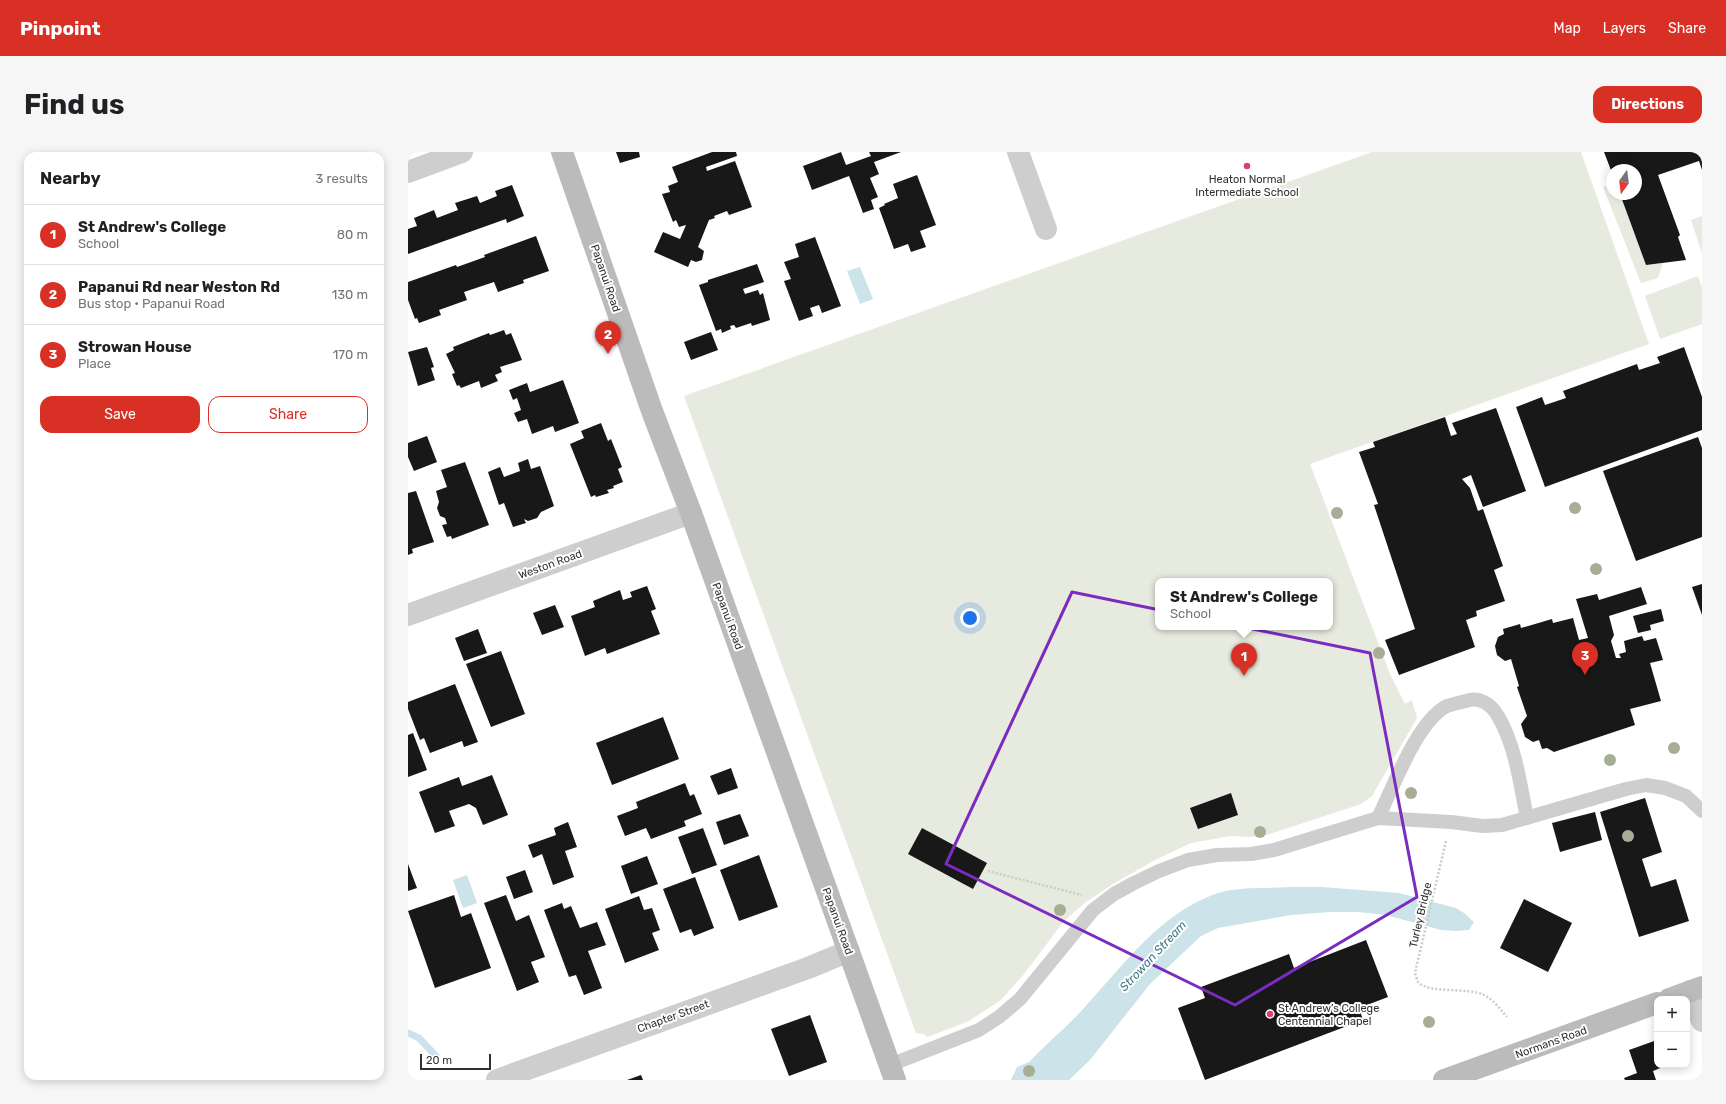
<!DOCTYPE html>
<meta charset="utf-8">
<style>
body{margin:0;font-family:Rubik,sans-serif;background:#f6f6f6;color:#202124}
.controls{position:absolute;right:12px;bottom:12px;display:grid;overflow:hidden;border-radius:8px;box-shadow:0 2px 10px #0003}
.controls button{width:36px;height:36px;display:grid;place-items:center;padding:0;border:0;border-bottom:1px solid #e0e0e0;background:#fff;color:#202124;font:20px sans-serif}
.compass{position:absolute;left:1198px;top:12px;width:36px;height:36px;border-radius:50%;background:#fff;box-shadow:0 2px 10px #0003;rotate:194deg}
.scale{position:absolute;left:12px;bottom:10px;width:71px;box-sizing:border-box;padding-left:4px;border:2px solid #313131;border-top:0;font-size:11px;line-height:14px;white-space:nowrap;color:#313131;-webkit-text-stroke:3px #fff;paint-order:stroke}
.you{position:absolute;left:562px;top:466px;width:14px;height:14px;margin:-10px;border:3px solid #fff;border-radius:50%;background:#1a73e8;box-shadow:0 0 0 6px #1a73e833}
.badge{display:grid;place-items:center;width:26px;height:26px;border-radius:50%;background:#d93025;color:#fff;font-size:13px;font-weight:700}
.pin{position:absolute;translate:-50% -33px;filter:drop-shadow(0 1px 2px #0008)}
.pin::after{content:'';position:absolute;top:21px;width:14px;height:12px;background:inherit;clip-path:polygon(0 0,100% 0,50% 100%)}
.popup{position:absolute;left:747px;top:426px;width:178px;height:52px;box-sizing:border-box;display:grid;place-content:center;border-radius:8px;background:#fff;filter:drop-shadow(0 1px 3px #0005);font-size:13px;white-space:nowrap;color:#757577}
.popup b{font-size:15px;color:#202124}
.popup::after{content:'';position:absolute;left:50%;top:100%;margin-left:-8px;border:8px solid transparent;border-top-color:#fff}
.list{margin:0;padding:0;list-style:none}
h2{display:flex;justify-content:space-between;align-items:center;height:52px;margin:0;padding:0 16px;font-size:17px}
h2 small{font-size:13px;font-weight:400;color:#757577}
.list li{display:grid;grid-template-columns:26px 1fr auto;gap:12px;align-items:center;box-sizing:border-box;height:60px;padding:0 16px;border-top:1px solid #e0e0e0}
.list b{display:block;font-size:15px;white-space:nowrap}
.list p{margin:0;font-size:13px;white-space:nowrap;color:#757577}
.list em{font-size:13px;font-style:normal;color:#757577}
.actions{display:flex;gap:8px;padding:12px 16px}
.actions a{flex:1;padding:9px 0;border:1px solid #d93025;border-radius:12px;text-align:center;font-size:14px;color:#d93025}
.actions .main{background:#d93025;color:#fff}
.map{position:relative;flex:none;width:1294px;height:928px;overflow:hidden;border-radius:12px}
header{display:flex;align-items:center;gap:24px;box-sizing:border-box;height:56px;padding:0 20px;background:#d93025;color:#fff}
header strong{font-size:19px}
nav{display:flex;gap:22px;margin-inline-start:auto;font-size:14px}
.intro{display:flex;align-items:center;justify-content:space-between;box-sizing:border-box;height:96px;padding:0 24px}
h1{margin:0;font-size:28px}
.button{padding:10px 18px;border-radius:12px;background:#d93025;color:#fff;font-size:14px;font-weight:700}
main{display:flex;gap:24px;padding:0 24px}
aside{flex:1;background:#fff;border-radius:12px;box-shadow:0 2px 10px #0003}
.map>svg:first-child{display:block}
</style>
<header>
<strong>Pinpoint</strong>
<nav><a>Map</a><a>Layers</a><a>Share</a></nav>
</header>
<div class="intro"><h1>Find us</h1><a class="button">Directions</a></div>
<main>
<aside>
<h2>Nearby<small>3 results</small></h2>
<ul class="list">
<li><span class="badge">1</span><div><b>St Andrew's College</b><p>School</p></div><em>80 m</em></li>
<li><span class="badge">2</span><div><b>Papanui Rd near Weston Rd</b><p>Bus stop · Papanui Road</p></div><em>130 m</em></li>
<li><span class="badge">3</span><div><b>Strowan House</b><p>Place</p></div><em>170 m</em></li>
</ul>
<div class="actions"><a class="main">Save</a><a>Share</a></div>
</aside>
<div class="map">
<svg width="1294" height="928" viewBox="0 0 1294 928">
<rect width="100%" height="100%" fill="#fff"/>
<g fill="#e7eade" fill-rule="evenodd">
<path d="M964,0H1173L1241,192L902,312L982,522L997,552L1004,548L1009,566L964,644L953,652L859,683L840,685L823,684L783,691L747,708L705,732L678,750L656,769L616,822L593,848L561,869L520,885L516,882L508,881L276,244ZM750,429H922V475H750Z"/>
<polygon points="1204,31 1204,42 1212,42 1238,113 1255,111 1250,126 1233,131 1195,35"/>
<polygon points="1294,64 1294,101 1283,68"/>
<polygon points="1290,124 1294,136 1294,172 1252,187 1237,144"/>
</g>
<g fill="#cce3e9">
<polygon points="452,115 465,147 452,152 439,119"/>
<polygon points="59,723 69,751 55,756 45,728"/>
<path d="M883,735H914L991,741L1048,756L1056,761L1066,770L1061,778L1048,779L1033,778L978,763L950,760H922L883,763L810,776L793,784L742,832L682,908L661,928H603L609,915L621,910C638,892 658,876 675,857C714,815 751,762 807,742C830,734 859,737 883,735Z"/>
</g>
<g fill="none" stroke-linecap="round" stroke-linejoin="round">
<polyline stroke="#cce3e9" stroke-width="7" points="0,881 11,886 28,904"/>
</g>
<g fill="#181818">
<polygon points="208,0 231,0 232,5 212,11"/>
<polygon points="304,0 328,0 329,4 298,15 299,19 327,9 344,55 321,63 319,59 306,64 307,66 301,68 290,95 296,99 294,108 288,110 283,108 280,115 246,100 255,80 272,87 278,73 271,75 268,68 265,70 254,42 262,40 260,34 270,30 264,15"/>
<polygon points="433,0 438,13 463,4 461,0 493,0 466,10 471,22 462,26 470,45 463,48 466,57 455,61 441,24 404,38 395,14"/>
<polygon points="1196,0 1294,0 1294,18 1291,9 1250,23 1272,83 1270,85 1278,108 1238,113 1212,42 1228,42 1228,18 1204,18 1204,21"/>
<polygon points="509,23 528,73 512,79 518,95 503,100 500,92 486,97 471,56 477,53 476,52 490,46 485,32"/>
<polygon points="104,33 116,64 99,71 98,67 0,102 0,77 9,74 6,66 26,58 29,66 50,58 47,51 69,44 72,51 89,44 87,39"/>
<polygon points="128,84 141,119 115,128 116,131 90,140 86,130 56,140 59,148 31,158 33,163 11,171 9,166 7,167 0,148 0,130 48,113 49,115 77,105 76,103"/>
<polygon points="407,85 433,154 414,161 411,153 402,156 405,164 391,169 376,129 383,127 376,110 391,105 387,92"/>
<polygon points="349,112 356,130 335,137 337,142 350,138 352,143 355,141 362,168 344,174 343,171 328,176 326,173 322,174 323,177 314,181 313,177 308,179 291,133 300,130 300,128"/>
<polygon points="96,178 98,183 103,181 114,208 92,215 94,220 87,223 90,229 73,236 71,229 53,236 51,233 49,234 44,222 47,221 38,202 46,198 45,195 81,181 82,183"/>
<polygon points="303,180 310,198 283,208 276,190"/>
<polygon points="19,195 26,215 23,216 27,228 10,234 0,200"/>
<polygon points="1276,195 1294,245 1294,278 1137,335 1108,255 1134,245 1137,253 1158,246 1155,239 1229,212 1231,218 1252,211 1249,205"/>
<polygon points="155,228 171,271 147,280 145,274 124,282 119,267 110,270 106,261 113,258 109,246 105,248 101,238 119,231 122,240"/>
<polygon points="1088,256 1118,339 1075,355 1063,323 1054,327 1062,336 1070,359 1075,357 1095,414 1086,418 1097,449 1068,459 1069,464 1058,468 1067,495 991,523 977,488 1007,477 966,353 970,352 951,300 967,295 965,290 1037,265 1043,284 1049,282 1044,271"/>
<polygon points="193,271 200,289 203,287 214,315 210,317 215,330 205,334 206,336 199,338 201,341 188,345 187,343 183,345 162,292 176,286 173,279"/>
<polygon points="19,284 29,310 6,319 0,305 0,291"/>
<polygon points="1290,285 1294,296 1294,385 1228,409 1195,319"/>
<polygon points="120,307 123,317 132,314 146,354 133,360 129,366 120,369 116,367 118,371 105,375 96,351 91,353 80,320 92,315 96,325 112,319 110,311"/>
<polygon points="57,310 81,373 44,387 43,384 39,385 34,373 39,372 37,366 32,364 29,356 31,350 28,339 39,335 33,318"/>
<polygon points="8,339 26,390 4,397 5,401 0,403 0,341"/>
<polygon points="1294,432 1294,463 1284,435"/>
<polygon points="239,434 248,457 243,459 252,482 199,502 197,496 177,504 163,464 187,455 185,449 212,438 215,448 224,445 222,440"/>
<polygon points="1233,435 1239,452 1201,464 1206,483 1203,489 1208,506 1213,506 1211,502 1218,500 1216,489 1234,484 1236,489 1248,486 1255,508 1242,511 1253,549 1222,557 1227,573 1146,600 1139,596 1134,597 1131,588 1125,590 1117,585 1113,572 1119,564 1109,535 1111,534 1103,507 1097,509 1089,503 1087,494 1090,485 1096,482 1095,477 1112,472 1113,476 1144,467 1145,471 1165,466 1171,488 1180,486 1168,447 1189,442 1191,448"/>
<polygon points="147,453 156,475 134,483 125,461"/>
<polygon points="1253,457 1256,469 1242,473 1243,478 1230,481 1225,464"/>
<polygon points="70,477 79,501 56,509 47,486"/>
<polygon points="93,499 117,562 83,575 58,512"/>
<polygon points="47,532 70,590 56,595 54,589 22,601 16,586 12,588 0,557 0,550"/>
<polygon points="255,565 271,607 204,633 188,591"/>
<polygon points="5,581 19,618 0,625 0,583"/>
<polygon points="323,616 330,636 310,643 302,624"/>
<polygon points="84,623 100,663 75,673 68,656 61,652 41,659 47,674 27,681 11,640 51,625 54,634"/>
<polygon points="277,631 282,644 286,642 294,662 276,669 278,674 243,687 238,676 217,684 209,664 230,656 228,650"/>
<polygon points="823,641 830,663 790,677 782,656"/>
<polygon points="1237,646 1254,700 1234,707 1243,735 1268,727 1281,769 1231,785 1192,660"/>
<polygon points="1187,660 1194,688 1152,700 1144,671"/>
<polygon points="332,662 341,684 316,693 308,670"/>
<polygon points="160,670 169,695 157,699 166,725 145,733 134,702 125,706 120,693 148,683 146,676"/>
<polygon points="295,676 309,713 284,722 270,685"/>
<polygon points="514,676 579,711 565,737 500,702"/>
<polygon points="351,703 370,755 331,769 312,718"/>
<polygon points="239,704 250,732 223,742 213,714"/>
<polygon points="0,712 9,736 0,739"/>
<polygon points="117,718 125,740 106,747 98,725"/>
<polygon points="287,725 306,776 286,784 283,777 272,781 255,737"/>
<polygon points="46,743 53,765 63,761 83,816 27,836 0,759"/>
<polygon points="98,743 108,769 121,763 137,805 123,810 131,830 109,839 76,751"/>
<polygon points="231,744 236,758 244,756 252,778 244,781 251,798 217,811 197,757"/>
<polygon points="1116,747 1164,771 1140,820 1092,796"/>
<polygon points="154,751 156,757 163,754 172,776 189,770 198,793 180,799 194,836 176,843 168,823 161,825 136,758"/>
<polygon points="958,788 980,845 951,856 955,868 797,928 770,856 797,846 793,835 881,802 886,816"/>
<polygon points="402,863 419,910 381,924 363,877"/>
<polygon points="1249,888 1249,913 1260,913 1245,919 1248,928 1217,928 1216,926 1229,921 1221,898"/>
<polygon points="233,923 235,928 219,928"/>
</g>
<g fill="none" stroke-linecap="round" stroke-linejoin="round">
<g stroke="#cbcbcb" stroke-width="2.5" stroke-dasharray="2 2" stroke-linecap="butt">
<path d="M1038,689L1007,821C1008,824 1009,828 1010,830C1020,842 1061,835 1076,843C1086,848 1092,857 1099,865"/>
<polyline points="580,719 674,743"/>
</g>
<g stroke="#cecece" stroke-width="14">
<path d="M970,666C985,636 1008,572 1037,555C1043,552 1051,551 1058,549C1071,544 1083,552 1090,564C1108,595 1112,632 1119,666"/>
<polyline points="482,913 571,878 591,865 612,847 685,758 706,742 726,731 751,719 780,708 809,703 843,702 866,698 970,666 1043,670 1075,674 1094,673 1218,637 1238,633 1257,636 1278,644 1294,659"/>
</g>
<g stroke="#cecece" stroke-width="22">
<polyline points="610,0 638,77"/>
<polyline points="0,20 54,0"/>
<polyline points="0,463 283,361"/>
<polyline points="1282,839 1294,869"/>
<polyline points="89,928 400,816 441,799"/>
</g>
<g stroke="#bbb" stroke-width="22">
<polyline points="154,0 244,259 283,361 487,928"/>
<polyline points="1261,847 1294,835"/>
<polyline points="1036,928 1249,851"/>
</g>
</g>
<g fill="#a6ae96">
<circle cx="1167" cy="356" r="6"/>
<circle cx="929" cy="361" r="6"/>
<circle cx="1188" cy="417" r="6"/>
<circle cx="971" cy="501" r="6"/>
<circle cx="1266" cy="596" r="6"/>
<circle cx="1202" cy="608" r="6"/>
<circle cx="1003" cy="641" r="6"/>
<circle cx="852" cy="680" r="6"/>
<circle cx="1220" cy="684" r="6"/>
<circle cx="652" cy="758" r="6"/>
<circle cx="1021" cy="870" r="6"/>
<circle cx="621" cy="919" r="6"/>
</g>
<path fill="none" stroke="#7b2cbf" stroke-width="3" stroke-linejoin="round" d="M664,440L962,501L1009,745L827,853L538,712Z"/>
<g fill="#d9436b" stroke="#fff" stroke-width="1.5">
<circle cx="839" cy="14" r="4"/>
<circle cx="862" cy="862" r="4"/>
</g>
<g text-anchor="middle" stroke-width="4" stroke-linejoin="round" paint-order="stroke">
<g font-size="11" fill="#313131" stroke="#fff">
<text x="839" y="31">Heaton Normal<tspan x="839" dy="13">Intermediate School</tspan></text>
<text x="870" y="860" text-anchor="start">St Andrew’s College<tspan x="870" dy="13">Centennial Chapel</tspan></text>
</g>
<g font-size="11" fill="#313131" stroke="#fff">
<text transform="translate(198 126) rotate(71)" y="4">Papanui Road</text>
<text transform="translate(142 412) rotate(-20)" y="4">Weston Road</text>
<text transform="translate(320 464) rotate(70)" y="4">Papanui Road</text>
<text transform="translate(1012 763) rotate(-77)" y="4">Turley Bridge</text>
<text transform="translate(430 769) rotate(70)" y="4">Papanui Road</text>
<text transform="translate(265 864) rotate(-20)" y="4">Chapter Street</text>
<text transform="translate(1143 890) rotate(-20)" y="4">Normans Road</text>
</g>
<g font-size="12" font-style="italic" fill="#417a89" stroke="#fff">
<text transform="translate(745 804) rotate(-47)" y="4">Strowan Stream</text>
</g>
</g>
</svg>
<div class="controls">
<button>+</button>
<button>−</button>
</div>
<svg class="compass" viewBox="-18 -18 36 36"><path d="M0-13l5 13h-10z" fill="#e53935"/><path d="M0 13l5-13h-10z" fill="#757577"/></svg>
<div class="scale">20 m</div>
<div class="you"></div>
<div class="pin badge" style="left:836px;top:524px">1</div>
<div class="popup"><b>St Andrew's College</b>School</div>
<div class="pin badge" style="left:200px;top:202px">2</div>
<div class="pin badge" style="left:1177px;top:523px">3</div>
</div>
</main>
